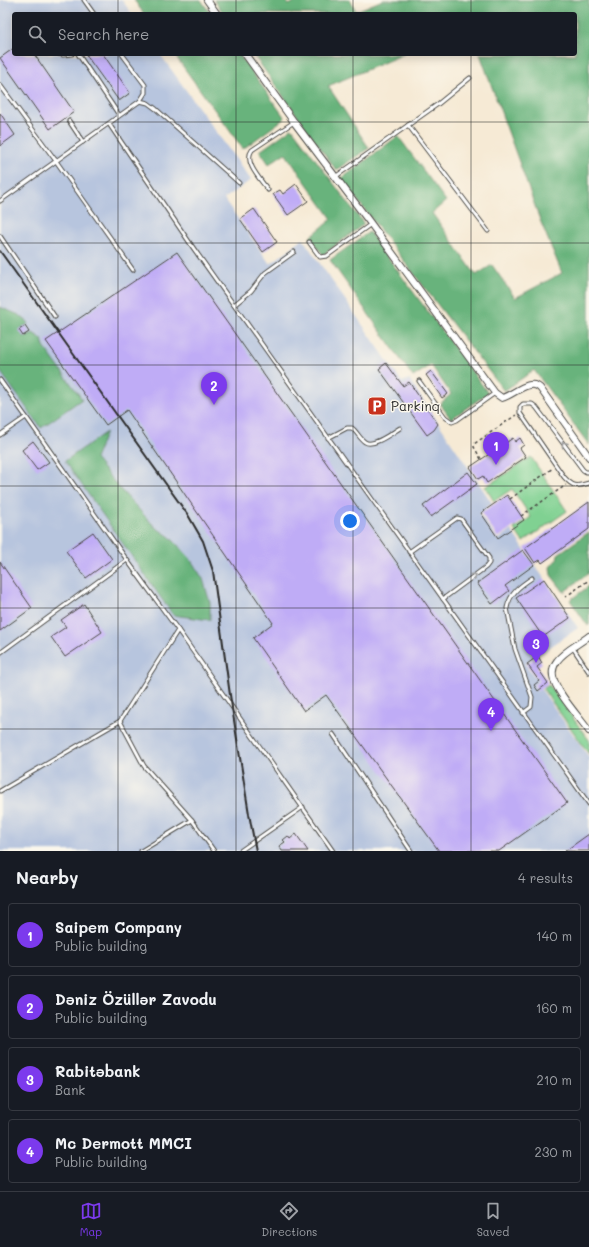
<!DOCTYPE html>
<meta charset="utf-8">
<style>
body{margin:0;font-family:Mali,sans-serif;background:#20242c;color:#f1f3f6}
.you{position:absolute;left:350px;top:521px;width:14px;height:14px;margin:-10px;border:3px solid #fff;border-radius:50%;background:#1a73e8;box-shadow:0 0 0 6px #1a73e833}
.badge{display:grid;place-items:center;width:26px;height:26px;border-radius:50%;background:#7c3aed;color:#fff;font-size:13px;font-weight:700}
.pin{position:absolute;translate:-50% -33px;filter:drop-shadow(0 1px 2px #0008)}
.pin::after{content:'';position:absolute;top:21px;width:14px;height:12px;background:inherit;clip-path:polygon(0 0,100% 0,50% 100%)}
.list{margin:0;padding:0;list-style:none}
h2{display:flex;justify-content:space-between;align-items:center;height:52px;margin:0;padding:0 16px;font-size:17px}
h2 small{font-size:13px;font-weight:400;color:#9ea1a6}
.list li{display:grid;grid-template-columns:26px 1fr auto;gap:12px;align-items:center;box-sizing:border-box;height:64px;margin:0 8px 8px;padding:0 8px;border:1px solid #363941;border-radius:4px}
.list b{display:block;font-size:15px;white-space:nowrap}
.list p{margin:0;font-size:13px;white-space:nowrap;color:#9ea1a6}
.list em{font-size:13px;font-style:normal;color:#9ea1a6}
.icon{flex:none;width:22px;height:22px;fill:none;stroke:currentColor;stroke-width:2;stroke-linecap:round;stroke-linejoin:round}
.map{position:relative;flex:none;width:589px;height:851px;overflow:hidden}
.search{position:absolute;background:#171b24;box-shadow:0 2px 10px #0003;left:12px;right:12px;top:12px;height:44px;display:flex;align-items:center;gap:10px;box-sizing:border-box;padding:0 14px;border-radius:4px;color:#9ea1a6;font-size:15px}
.sheet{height:340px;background:#171b24}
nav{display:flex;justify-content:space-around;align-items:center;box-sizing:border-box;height:56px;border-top:1px solid #363941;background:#171b24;font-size:11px;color:#9ea1a6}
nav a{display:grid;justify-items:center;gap:2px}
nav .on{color:#7c3aed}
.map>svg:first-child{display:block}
</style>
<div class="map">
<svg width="589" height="851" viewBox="0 0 589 851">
<rect width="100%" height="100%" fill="#fbf7ec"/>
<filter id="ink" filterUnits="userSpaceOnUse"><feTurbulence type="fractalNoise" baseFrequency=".025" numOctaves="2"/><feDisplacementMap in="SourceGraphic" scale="8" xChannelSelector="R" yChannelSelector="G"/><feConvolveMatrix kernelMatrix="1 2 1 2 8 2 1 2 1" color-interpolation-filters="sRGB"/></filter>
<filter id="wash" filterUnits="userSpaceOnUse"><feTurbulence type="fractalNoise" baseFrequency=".012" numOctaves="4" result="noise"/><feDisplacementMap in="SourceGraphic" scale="16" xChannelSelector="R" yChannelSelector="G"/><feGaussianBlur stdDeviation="0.9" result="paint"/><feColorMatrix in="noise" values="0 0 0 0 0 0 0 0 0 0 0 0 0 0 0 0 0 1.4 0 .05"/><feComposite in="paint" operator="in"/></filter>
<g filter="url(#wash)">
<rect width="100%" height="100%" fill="#f6ead5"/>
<polygon fill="#b7c5de" points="0,0 122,0 132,14 14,14 14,54 160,54 251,180 224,199 270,264 303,239 402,382 409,379 492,503 479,514 498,540 511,530 578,628 525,664 538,681 533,685 537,691 541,689 589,757 589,851 0,851"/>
<g fill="#80d192" stroke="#567e5e">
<polygon points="531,457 567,511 523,542 514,529 531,517 512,489 494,501 485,487"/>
<polygon points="549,685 589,740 589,754 543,689"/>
</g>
<g fill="#68b37c" stroke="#4a6f54">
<polygon points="134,0 201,0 211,14 144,14"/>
<polygon points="214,0 286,0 289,5 297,0 350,0 356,11 383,0 589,0 589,445 534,370 504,391 341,179 398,136 446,201 432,213 476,275 492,265 515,298 562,273 540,220 480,54 575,54 575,14 224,14"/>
<polygon points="174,54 239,54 285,118 243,149"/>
<polygon points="253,54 404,54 328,86 369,148 336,170"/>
<polygon points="292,128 364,224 323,255 310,237 332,219 285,153 269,164 260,151"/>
<polygon points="369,232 488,393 451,419 440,404 451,394 431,365 413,377 330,260"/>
<polygon points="0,307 19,315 29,323 19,330 24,337 33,333 42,339 44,347 82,399 41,428 0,371"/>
<polygon points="106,432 95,459 119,488 155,527 170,537 189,557 203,579 210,603 210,620 173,615 65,461"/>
<polygon points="589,532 589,573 564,592 551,575 550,567 557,559 558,554"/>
<polygon points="589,586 589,625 588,626 570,600"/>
</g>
<g id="blocks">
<g fill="#bfacf6">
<polygon points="14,48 14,54 34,54 74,112 50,129 0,58"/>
<polygon points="88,54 103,54 130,93 119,101 86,55"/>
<polygon points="0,113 15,135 0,146"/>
<polygon points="296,184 308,201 288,215 273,194 280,190 283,194"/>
<polygon points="254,209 277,242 263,252 240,219"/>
<polygon points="177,252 567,803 499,851 439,851 326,695 304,711 253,638 273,623 127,410 106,425 46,341"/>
<polygon points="25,326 29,332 23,336 19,330"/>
<polygon points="386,363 403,386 409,382 438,424 434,430 427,435 379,369"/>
<polygon points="431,371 448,394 442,398 426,375"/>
<polygon points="513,438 515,442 520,438 524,445 520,448 526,457 487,483 483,476 478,479 470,467"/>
<polygon points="33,441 49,462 37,470 22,450"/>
<polygon points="468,472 477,484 431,517 423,506"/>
<polygon points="507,495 524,520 498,538 481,513"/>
<polygon points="589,502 589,529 542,563 540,560 535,563 525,548"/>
<polygon points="93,532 112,559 86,578 66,551"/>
<polygon points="523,550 534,565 505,586 509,591 492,604 477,583"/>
<polygon points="0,562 32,608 0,631"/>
<polygon points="544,579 570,618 543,637 516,598"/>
<polygon points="84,604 102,632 65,657 51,637 66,627 61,620"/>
<polygon points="538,656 542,663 537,667 548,683 538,691 534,685 539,681 527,664"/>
<polygon points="296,834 308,851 282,851 279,846 285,842 283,840 288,836 290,839"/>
<polygon points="589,834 589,851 565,851"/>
</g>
</g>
</g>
<g filter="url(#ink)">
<use href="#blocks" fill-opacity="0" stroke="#494844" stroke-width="1"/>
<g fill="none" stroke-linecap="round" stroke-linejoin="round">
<g stroke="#494844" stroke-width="5">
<g id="service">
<polyline points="84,0 94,14"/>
<polyline points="59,54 63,55 72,54"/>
<polyline points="78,54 119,115"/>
<polyline points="0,85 56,161 133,270"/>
<polyline points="140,101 148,103 156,109 239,183"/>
<polyline points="69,121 83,142"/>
<polyline points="109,124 194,249 589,804"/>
<polyline points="408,125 488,231"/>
<polyline points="335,177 438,104 470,78"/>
<path d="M268,190C261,180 243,162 252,150L294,122"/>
<polyline points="0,201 140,101 145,93 145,85 122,54"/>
<polyline points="0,236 55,317"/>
<polyline points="309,242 320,257 327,256 371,224"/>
<polyline points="234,305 251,291 265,273 294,252"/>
<polyline points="0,380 127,560 178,630 333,851"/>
<polyline points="419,381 445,417 452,422 457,420 495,393"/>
<polyline points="0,435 26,417"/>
<path d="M328,438L347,428H352C357,432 360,439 365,442C373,448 393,432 400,428"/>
<path d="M589,472H586L583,470L536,407L532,404H523L520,407V413L564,477C573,487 576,487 589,483"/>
<polyline points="409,552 457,518 461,519 489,558 489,563 486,567 443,599"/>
<polyline points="178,630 120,721 144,766 192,820 214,851"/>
<polyline points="573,648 589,672"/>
<polyline points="0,653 127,560"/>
<path d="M523,713L531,707L532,697L515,649L507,608C510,593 520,586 532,578"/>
<polyline points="333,734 411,851"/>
<polyline points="0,791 120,721"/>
<polyline points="141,851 192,820"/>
<polyline points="240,851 303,807"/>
</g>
</g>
<g stroke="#494844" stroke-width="8">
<g id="minor">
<polyline points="207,0 217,14"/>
<path d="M245,54L294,122L371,224L495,393L502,398C515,394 529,378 540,388L589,457"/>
<path d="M589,636C579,644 564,651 557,661C554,665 552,671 553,676C555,691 580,718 589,731"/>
</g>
</g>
<g stroke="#494844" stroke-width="1.5" stroke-dasharray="3 3" stroke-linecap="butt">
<polyline points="481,459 474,447 474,444 516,415"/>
<polyline points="510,499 553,468"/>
<polyline points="521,516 566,485"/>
<polyline points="565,597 589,580"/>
</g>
<use href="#service" stroke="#fff" stroke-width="3"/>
<use href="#minor" stroke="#fff" stroke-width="6"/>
<polyline stroke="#2b2b2b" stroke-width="2" points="0,251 188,515 203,541 213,571 230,695 249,814 256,851"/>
</g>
<defs><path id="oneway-chevron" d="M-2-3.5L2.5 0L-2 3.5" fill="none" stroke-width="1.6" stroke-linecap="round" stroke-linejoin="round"/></defs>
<g stroke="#a0a0a0">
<use href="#oneway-chevron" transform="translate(564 444) rotate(-127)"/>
<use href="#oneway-chevron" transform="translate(474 576) rotate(-37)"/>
</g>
</g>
<path fill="none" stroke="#2b2b2b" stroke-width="1" stroke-opacity="0.55" d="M118,0V14M236,0V14M353,0V14M471,0V14M118,54V851M236,54V851M353,54V851M471,54V851M0,122H589M0,243H589M0,365H589M0,486H589M0,608H589M0,729H589"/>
<defs>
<g id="parking-square" transform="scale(1)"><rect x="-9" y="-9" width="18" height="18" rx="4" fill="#c8321e" stroke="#fbf7ec"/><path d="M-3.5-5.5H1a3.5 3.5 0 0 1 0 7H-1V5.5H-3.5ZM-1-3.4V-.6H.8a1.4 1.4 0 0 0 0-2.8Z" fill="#fff"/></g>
</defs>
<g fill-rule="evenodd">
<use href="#parking-square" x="377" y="406"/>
</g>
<g text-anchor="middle" stroke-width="3" stroke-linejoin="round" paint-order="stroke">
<g font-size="13" fill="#2b2b2b" stroke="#fbf7ec" text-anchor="start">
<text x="391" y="411">Parkinq</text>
</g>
</g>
</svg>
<div class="you"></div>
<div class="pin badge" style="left:496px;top:465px">1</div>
<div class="pin badge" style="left:214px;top:405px">2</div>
<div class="pin badge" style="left:536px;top:663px">3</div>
<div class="pin badge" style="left:491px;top:731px">4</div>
<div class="search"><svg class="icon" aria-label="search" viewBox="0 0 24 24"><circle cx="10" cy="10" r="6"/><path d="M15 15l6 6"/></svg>Search here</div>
</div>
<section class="sheet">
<h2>Nearby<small>4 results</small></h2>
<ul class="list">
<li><span class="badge">1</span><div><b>Saipem Company</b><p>Public building</p></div><em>140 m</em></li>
<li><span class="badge">2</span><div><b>Dəniz Özüllər Zavodu</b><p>Public building</p></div><em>160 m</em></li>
<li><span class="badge">3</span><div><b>Rabitəbank</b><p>Bank</p></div><em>210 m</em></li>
<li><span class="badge">4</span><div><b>Mc Dermott MMCI</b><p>Public building</p></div><em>230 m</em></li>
</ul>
</section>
<nav>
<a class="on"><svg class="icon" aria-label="map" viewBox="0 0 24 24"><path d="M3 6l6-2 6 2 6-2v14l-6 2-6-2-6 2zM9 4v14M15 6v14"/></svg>Map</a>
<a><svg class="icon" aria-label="directions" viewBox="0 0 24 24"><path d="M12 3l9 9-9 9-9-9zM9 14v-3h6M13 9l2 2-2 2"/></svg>Directions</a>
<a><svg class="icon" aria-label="saved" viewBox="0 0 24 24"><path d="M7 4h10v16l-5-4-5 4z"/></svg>Saved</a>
</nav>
